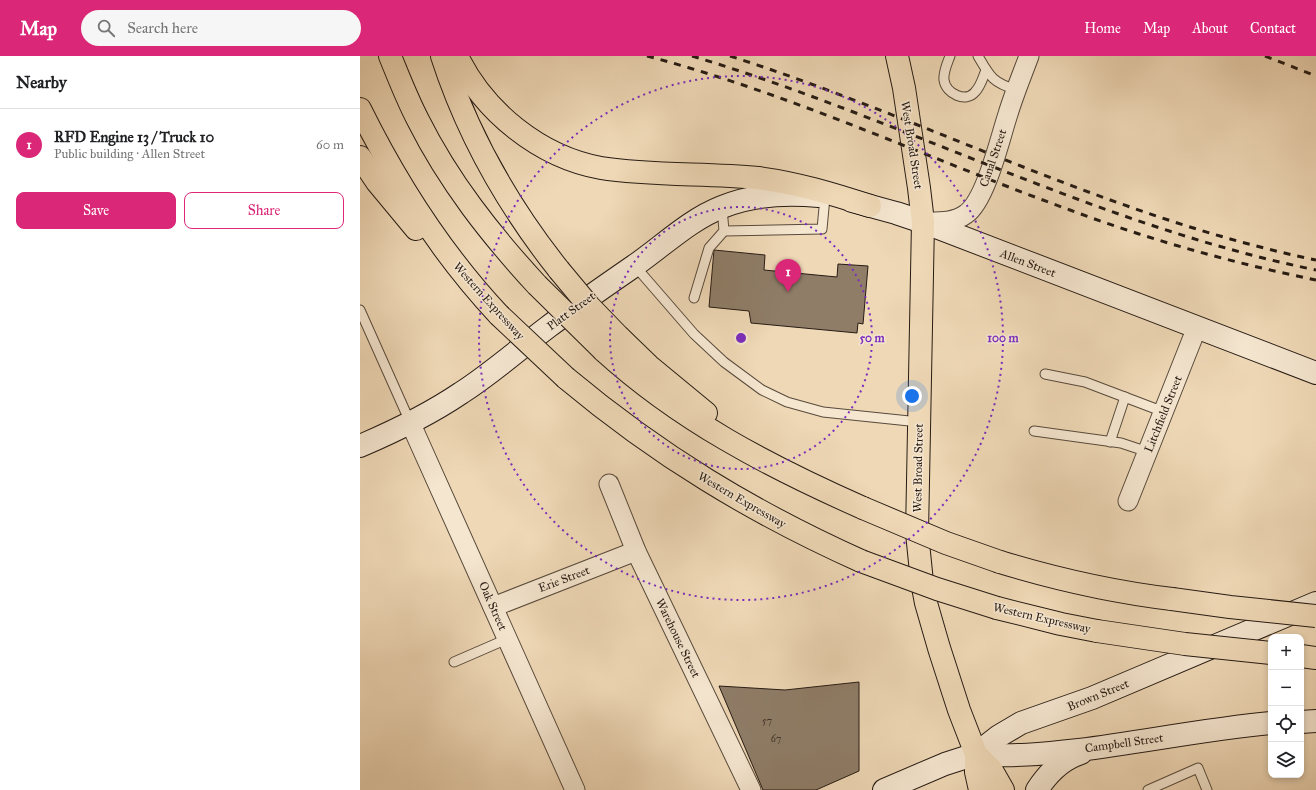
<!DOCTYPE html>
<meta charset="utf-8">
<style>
body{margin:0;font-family:"IM FELL Great Primer",serif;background:#f6f6f6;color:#202124}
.controls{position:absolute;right:12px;bottom:12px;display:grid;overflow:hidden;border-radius:8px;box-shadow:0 2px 6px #0003}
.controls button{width:36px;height:36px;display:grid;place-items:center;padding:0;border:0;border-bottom:1px solid #e0e0e0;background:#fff;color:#202124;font:20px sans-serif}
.you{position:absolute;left:552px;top:340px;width:14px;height:14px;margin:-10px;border:3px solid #fff;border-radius:50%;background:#1a73e8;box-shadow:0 0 0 6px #1a73e833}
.badge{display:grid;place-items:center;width:26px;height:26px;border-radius:50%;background:#db2777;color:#fff;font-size:13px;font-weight:700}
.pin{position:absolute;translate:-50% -33px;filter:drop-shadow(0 1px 2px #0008)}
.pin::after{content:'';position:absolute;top:21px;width:14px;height:12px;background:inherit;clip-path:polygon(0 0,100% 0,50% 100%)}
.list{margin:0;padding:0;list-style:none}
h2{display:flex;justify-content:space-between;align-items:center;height:52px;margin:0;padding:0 16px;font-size:17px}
h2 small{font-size:13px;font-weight:400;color:#757577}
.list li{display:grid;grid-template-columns:26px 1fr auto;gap:12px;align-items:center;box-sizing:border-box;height:72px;padding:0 16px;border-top:1px solid #e0e0e0}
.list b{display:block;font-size:15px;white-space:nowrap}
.list p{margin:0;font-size:13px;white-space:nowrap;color:#757577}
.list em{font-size:13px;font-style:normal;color:#757577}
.actions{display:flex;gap:8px;padding:12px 16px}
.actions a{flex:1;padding:9px 0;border:1px solid #db2777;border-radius:8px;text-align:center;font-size:14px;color:#db2777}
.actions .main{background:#db2777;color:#fff}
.icon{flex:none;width:22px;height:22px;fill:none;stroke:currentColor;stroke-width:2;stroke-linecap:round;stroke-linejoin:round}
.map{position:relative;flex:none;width:956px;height:734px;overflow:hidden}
header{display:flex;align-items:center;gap:24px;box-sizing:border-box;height:56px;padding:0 20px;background:#db2777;color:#fff}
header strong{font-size:19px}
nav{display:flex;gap:22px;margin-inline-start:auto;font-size:14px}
.search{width:280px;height:36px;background:#f6f6f6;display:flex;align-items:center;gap:10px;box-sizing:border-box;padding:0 14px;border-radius:22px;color:#757577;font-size:15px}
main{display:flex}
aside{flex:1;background:#fff}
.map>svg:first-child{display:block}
</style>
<header>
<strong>Map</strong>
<div class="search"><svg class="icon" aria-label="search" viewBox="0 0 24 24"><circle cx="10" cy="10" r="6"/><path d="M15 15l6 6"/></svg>Search here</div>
<nav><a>Home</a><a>Map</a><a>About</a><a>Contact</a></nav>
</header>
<main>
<aside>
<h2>Nearby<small></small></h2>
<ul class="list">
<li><span class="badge">1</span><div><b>RFD Engine 13 / Truck 10</b><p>Public building · Allen Street</p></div><em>60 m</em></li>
</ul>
<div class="actions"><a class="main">Save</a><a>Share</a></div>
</aside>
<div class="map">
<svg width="956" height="734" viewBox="0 0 956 734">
<rect width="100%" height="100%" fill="#efd8b6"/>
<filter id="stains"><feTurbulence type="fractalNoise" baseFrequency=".005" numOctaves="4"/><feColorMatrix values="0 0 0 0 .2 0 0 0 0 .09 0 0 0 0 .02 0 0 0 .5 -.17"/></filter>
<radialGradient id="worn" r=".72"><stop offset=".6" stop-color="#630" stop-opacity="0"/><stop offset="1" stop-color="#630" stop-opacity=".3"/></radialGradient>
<g fill="#8f7d68" stroke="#261b14">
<polygon points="354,194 405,199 404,214 477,221 478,208 508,210 503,268 498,267 497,277 391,267 389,255 349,251"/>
<polygon points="499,626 499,715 456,734 403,734 359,630 425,634"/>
</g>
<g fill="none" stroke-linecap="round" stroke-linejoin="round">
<g stroke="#584a3c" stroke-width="11">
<g id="lane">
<path d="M590,0C587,8 583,16 584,24C586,38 606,47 615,36C621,30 623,21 626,14"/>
<path d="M618,0C630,21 633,27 657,34"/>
<polyline points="364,175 462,173 465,141"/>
<polyline points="275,210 334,278 364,306 402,334 427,346 463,356 559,366"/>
<polyline points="334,242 349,192 364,175 362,152"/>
<polyline points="0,254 50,366"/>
<polyline points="685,318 725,326 804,356"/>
<polyline points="674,375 761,387 788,396"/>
<polyline points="750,386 765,341"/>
<polyline points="94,606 147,583"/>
<polyline points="788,734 838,712 847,734"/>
</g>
</g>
<g stroke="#584a3c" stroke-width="21">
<g id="street">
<path d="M564,166C578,166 594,167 606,158C626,144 640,82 648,58C654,38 662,19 669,0"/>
<polyline points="50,366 215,734"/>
<polyline points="249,428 276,495 391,734"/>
<polyline points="768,445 837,271"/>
<polyline points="133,551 276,495"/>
</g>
</g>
<g stroke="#261b14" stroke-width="24">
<g id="secondary">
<polyline points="492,145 536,157 563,166 956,317"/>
<path d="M0,390C35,375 70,358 101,337C132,317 159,293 188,271C216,250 245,230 274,210C303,190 329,164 362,151C393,138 426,137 459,140"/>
<polyline points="941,666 956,665"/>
<path d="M616,698C651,701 684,698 719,694C783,686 846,673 911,667"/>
<polyline points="524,734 585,708 616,698 639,680 661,667 732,642 956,547"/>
<path d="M677,734C688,717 702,703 721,697"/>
</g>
</g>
<g stroke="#261b14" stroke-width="24">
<g id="primary">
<polyline points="537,0 544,32 559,132 563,166 557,477 562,526 566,547 579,592 599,654 616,698 616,716 620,734"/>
<polyline points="616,698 631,713 643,734"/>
</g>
</g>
<g stroke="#261b14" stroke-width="24">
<g id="highway">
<path d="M30,0C39,22 47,43 58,64C89,126 131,179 177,229"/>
<path d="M82,0C107,77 149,151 199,214"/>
<path d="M97,0C124,56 180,101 241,112C291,120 346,117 398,122C437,127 473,138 510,150"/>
<path d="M0,53C37,128 82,198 139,259"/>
<polyline points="0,101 17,126 56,173"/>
<polyline points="259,281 289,310 346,357"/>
<path d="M243,294C320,364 408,410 503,452"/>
<path d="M206,322C298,399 392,456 501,505"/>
<path d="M640,506C696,523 753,536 812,543"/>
<polyline points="637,552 701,568 737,575"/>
<polyline points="941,600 956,602"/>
</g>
</g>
<use href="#lane" stroke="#f5e6d0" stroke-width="9"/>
<use href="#street" stroke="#f5e6d0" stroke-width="19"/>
<use href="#secondary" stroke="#f5e6d0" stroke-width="22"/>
<use href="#primary" stroke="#efd8b6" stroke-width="22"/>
<use href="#highway" stroke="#efd8b6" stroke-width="22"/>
<g stroke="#261b14" stroke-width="3" stroke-dasharray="7 7" stroke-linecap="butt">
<path d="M287,0C432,38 569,103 710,154C790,184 873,207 956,224"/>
<path d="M332,0C542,63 739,170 956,214"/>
<path d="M370,0C567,63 752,162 956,204"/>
<polyline points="905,0 956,20"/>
</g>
<g stroke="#261b14" stroke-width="24" stroke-linecap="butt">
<g id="highway-bridge">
<polyline points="199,214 229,250 259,281"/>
<polyline points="177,229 243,294"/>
<polyline points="139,259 206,322"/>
<polyline points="503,452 586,487 640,506"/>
<polyline points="501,505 577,533 637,552"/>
<polyline points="812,543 870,551 956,560"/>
<polyline points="737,575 825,588 911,597"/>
</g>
</g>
<use href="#highway-bridge" stroke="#efd8b6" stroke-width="22"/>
</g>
<g fill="none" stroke="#7b2cbf" stroke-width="2" stroke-dasharray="2 4">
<circle cx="381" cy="282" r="131"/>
<circle cx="381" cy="282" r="262"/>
</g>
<g text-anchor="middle" stroke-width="3" stroke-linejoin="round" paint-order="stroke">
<g font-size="10" fill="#403429">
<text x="407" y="668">57</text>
<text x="416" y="686">67</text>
</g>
<g font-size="12" fill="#261b14" stroke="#f5e6d0">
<text transform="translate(552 89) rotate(81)" y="4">West Broad Street</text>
<text transform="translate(633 102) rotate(-71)" y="4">Canal Street</text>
<text transform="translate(668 207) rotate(21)" y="4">Allen Street</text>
<text transform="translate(129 245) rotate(48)" y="4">Western Expressway</text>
<text transform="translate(211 255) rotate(-36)" y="4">Platt Street</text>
<text transform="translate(803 358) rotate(-68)" y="4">Litchfield Street</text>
<text transform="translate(558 412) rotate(-89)" y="4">West Broad Street</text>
<text transform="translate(382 444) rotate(30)" y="4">Western Expressway</text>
<text transform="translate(204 523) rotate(-21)" y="4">Erie Street</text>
<text transform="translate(133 550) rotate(66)" y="4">Oak Street</text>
<text transform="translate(682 562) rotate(13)" y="4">Western Expressway</text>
<text transform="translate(318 582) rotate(64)" y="4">Warehouse Street</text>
<text transform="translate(738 639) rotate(-22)" y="4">Brown Street</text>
<text transform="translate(764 687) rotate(-8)" y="4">Campbell Street</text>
</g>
</g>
<circle cx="381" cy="282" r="6" fill="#7b2cbf" stroke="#f5e6d0" stroke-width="2"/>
<g font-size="12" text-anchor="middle" font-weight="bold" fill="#7b2cbf" stroke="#f5e6d0" stroke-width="3" stroke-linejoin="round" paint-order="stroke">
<text x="512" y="286">50 m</text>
<text x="643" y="286">100 m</text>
</g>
<rect width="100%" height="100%" filter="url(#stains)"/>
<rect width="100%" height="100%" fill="url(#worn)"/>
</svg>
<div class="controls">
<button>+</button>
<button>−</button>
<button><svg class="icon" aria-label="locate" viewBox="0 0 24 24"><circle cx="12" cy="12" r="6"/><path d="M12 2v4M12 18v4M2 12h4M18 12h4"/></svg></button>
<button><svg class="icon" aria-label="layers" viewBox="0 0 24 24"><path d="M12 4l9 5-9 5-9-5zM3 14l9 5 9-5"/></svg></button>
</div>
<div class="you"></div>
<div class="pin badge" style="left:428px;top:236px">1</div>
</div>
</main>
